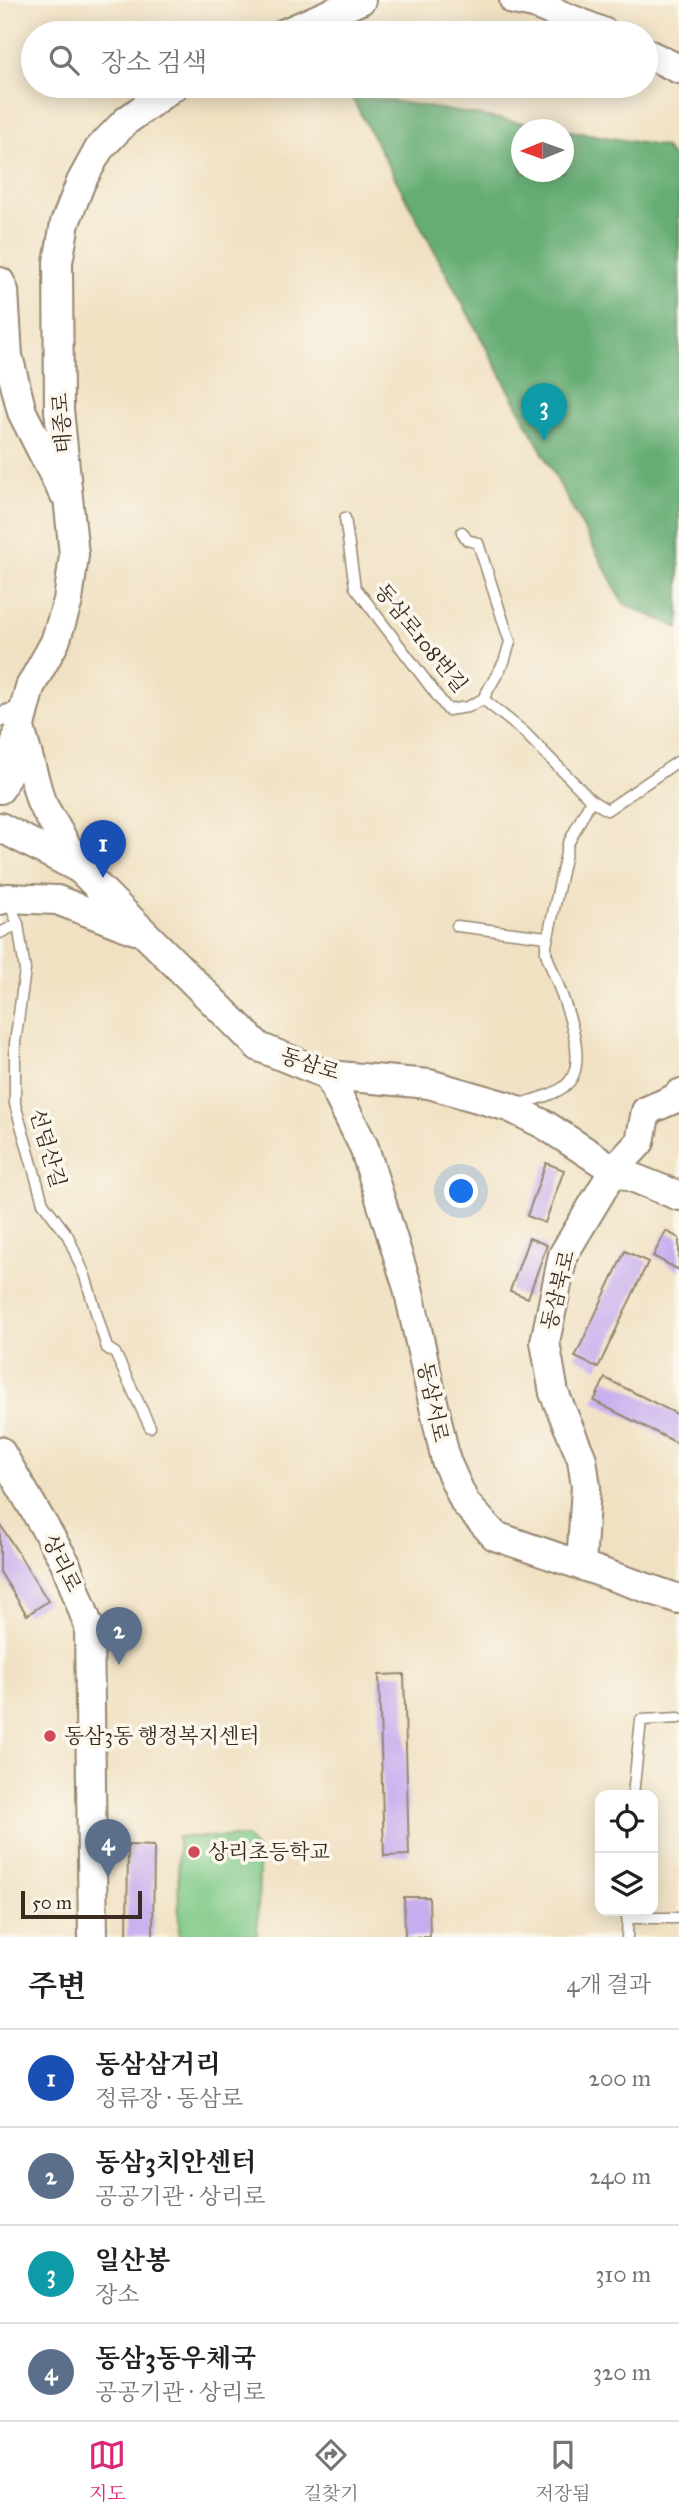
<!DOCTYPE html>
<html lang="ko">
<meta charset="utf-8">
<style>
body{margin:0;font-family:"IM FELL Great Primer","Noto Serif KR",serif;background:#f6f6f6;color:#202124}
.controls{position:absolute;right:21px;bottom:21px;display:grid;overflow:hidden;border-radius:14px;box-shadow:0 4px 18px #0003}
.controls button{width:63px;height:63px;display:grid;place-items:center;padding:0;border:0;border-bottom:2px solid #e0e0e0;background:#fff;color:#202124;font:35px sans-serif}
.compass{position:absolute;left:511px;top:119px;width:63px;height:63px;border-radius:50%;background:#fff;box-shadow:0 4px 18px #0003;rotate:269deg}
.scale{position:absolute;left:21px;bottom:18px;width:121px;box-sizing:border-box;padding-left:7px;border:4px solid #3b2a1e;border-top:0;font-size:19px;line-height:24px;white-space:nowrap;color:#3b2a1e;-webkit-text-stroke:5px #fbf7ec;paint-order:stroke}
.you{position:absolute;left:462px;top:1192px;width:24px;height:24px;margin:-18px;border:5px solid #fff;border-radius:50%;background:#1a73e8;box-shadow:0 0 0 10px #1a73e833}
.badge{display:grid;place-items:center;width:46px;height:46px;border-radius:50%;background:#db2777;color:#fff;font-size:23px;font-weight:700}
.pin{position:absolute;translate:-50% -58px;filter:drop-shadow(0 2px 4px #0008)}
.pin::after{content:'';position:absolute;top:37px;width:24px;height:21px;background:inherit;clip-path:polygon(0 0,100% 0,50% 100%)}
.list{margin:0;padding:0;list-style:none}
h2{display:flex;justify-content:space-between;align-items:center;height:91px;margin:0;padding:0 28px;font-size:30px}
h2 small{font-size:23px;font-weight:400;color:#757577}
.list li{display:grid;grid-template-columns:46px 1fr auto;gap:21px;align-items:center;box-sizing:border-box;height:98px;padding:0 28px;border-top:2px solid #e0e0e0}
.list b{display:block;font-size:26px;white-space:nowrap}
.list p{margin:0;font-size:23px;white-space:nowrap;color:#757577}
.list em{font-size:23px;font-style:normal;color:#757577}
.icon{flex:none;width:38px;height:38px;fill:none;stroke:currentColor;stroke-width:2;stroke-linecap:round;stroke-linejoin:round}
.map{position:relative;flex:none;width:679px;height:1937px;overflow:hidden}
.search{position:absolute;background:#fff;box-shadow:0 4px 18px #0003;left:21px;right:21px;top:21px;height:77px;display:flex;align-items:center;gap:18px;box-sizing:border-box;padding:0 24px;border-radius:38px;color:#757577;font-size:26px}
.sheet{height:483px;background:#fff}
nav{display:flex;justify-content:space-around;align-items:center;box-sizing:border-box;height:98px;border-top:2px solid #e0e0e0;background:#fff;font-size:19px;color:#757577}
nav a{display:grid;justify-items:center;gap:4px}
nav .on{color:#db2777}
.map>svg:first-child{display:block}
</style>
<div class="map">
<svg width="679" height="1937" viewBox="0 0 679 1937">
<rect width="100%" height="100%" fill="#fbf7ec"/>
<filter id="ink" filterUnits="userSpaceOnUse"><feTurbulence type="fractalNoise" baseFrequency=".0143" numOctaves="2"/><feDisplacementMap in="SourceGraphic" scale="14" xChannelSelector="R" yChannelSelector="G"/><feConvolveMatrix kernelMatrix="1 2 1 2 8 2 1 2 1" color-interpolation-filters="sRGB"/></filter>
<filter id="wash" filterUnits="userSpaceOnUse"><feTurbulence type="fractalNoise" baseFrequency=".00686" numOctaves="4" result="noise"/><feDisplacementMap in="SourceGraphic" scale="28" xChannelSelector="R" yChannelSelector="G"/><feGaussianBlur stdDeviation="1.57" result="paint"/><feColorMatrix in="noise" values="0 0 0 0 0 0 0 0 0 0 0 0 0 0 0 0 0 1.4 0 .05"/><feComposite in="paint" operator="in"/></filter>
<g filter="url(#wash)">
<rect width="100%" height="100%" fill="#f0e1c3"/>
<polygon fill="#7ec987" stroke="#5c7a52" stroke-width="2" points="178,1837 246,1837 257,1851 259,1870 257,1937 179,1937"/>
<polygon fill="#66ad74" stroke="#506c49" stroke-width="2" points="350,94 560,129 522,130 522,172 564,172 564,130 664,147 679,165 679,628 624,604"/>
<g id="blocks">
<g fill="#c6adee">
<polygon points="546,1163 564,1170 545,1223 527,1216"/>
<polygon points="666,1231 679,1238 679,1270 653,1256"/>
<polygon points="529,1238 547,1245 528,1298 510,1291"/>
<polygon points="625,1251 648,1262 598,1368 575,1357"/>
<polygon points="605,1378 679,1415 679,1444 594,1401"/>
<polygon points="0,1524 48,1601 27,1615 0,1572"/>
<polygon points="404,1674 409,1855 384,1856 379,1675"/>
<polygon points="128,1845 154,1846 153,1937 127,1937"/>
<polygon points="404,1897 429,1897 430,1937 405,1937"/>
</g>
</g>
</g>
<g filter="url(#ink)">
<use href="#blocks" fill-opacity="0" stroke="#968670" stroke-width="2"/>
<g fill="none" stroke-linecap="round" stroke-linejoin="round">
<g stroke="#968670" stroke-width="13">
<g id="lane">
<polyline points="345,518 355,587 448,710 468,707 483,699 504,662 510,642 478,543 467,540 462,532"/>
<polyline points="483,699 524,732 591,800"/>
<polyline points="9,902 18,924 25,970 15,1043 15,1104 43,1203 68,1236 85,1276 107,1348 115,1353 150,1427"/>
<polyline points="457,926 547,937"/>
<polyline points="0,933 18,924"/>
<path d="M516,1105C531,1100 554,1096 566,1085C595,1061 556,983 546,953V946L568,844L591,800L607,810L677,762L679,764"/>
<polyline points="633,1795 641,1720 679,1718"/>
<polyline points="627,1918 679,1918"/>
<polyline points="627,1937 628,1911"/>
</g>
</g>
<g stroke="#968670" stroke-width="23">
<polyline id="street" points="0,717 24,710"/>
</g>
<g stroke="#968670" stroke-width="32">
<g id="secondary">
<polyline points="514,0 534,4 605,33"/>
<polyline points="285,33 361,0"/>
<polyline points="646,53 679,69"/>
<polyline points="0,282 4,291 8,356 22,412 62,491"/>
<polyline points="20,728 41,802 80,869"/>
<polyline points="0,789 8,772 30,687 55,642 68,601 74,555 59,410 58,262 65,223 81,182 99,149 126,121 174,86"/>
<polyline points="0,827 80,869 259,1047 328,1075 429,1084 509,1107 545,1125 614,1170 679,1196"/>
<polyline points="0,900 7,898 57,900 135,930"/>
<polyline points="328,1075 364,1147 408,1288 446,1461 465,1503 495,1536 679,1599"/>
<polyline points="0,1451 65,1562 89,1627 93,1937"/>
<polyline points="581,1565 586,1487 582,1459 554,1393 545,1342 563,1255 614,1170 640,1142 646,1111 674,1099 679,1094"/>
</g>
</g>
<use href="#lane" stroke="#fff" stroke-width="10"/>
<use href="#street" stroke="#fff" stroke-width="19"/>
<use href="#secondary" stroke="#fff" stroke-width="28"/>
</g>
</g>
<g fill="#d1495b" stroke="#fbf7ec" stroke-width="2.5">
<circle cx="50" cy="1736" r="7"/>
<circle cx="194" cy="1852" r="7"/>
</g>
<g text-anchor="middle" stroke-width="7" stroke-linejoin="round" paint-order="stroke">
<g font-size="21" fill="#3b2a1e" stroke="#fbf7ec">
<text transform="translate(62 423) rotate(-94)" y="7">태종로</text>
<text transform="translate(421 638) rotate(51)" y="7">동삼로108번길</text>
<text transform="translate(310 1064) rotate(18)" y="7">동삼로</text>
<text transform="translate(48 1148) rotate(74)" y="7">선덤산길</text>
<text transform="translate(558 1290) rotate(-76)" y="7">동삼북로</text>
<text transform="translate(433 1402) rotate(78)" y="7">동삼서로</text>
<text transform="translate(62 1563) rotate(64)" y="7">상리로</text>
</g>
<g font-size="21" fill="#3b2a1e" stroke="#fbf7ec" text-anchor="start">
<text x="64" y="1743">동삼3동 행정복지센터</text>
<text x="208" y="1859">상리초등학교</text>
</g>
</g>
</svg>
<div class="controls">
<button><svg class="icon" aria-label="locate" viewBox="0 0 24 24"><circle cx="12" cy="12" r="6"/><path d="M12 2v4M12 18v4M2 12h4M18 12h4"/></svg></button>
<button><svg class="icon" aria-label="layers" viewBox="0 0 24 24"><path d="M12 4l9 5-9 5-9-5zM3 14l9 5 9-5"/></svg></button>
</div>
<svg class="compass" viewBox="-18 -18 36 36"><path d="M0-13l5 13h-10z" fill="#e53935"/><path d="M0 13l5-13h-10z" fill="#757577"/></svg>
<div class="scale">50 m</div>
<div class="you"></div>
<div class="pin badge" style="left:103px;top:878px;background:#1a4fb4">1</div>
<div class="pin badge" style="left:119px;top:1665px;background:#5c6f8a">2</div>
<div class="pin badge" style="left:544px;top:441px;background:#0f9aa8">3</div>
<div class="pin badge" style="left:108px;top:1877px;background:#5c6f8a">4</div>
<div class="search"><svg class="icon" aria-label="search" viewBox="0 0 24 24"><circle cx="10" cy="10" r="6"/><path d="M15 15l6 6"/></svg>장소 검색</div>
</div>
<section class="sheet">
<h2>주변<small>4개 결과</small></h2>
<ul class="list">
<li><span class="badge" style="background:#1a4fb4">1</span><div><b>동삼삼거리</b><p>정류장 · 동삼로</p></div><em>200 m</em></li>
<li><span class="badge" style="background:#5c6f8a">2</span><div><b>동삼3치안센터</b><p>공공기관 · 상리로</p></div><em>240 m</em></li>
<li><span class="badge" style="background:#0f9aa8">3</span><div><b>일산봉</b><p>장소</p></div><em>310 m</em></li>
<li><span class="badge" style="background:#5c6f8a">4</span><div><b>동삼3동우체국</b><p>공공기관 · 상리로</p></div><em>320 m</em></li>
</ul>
</section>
<nav>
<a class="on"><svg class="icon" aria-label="map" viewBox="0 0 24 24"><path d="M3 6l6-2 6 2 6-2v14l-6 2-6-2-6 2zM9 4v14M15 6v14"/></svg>지도</a>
<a><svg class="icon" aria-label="directions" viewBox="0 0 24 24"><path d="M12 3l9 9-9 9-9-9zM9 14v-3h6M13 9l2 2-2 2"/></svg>길찾기</a>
<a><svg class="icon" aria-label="saved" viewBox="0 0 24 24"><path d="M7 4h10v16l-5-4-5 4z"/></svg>저장됨</a>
</nav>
